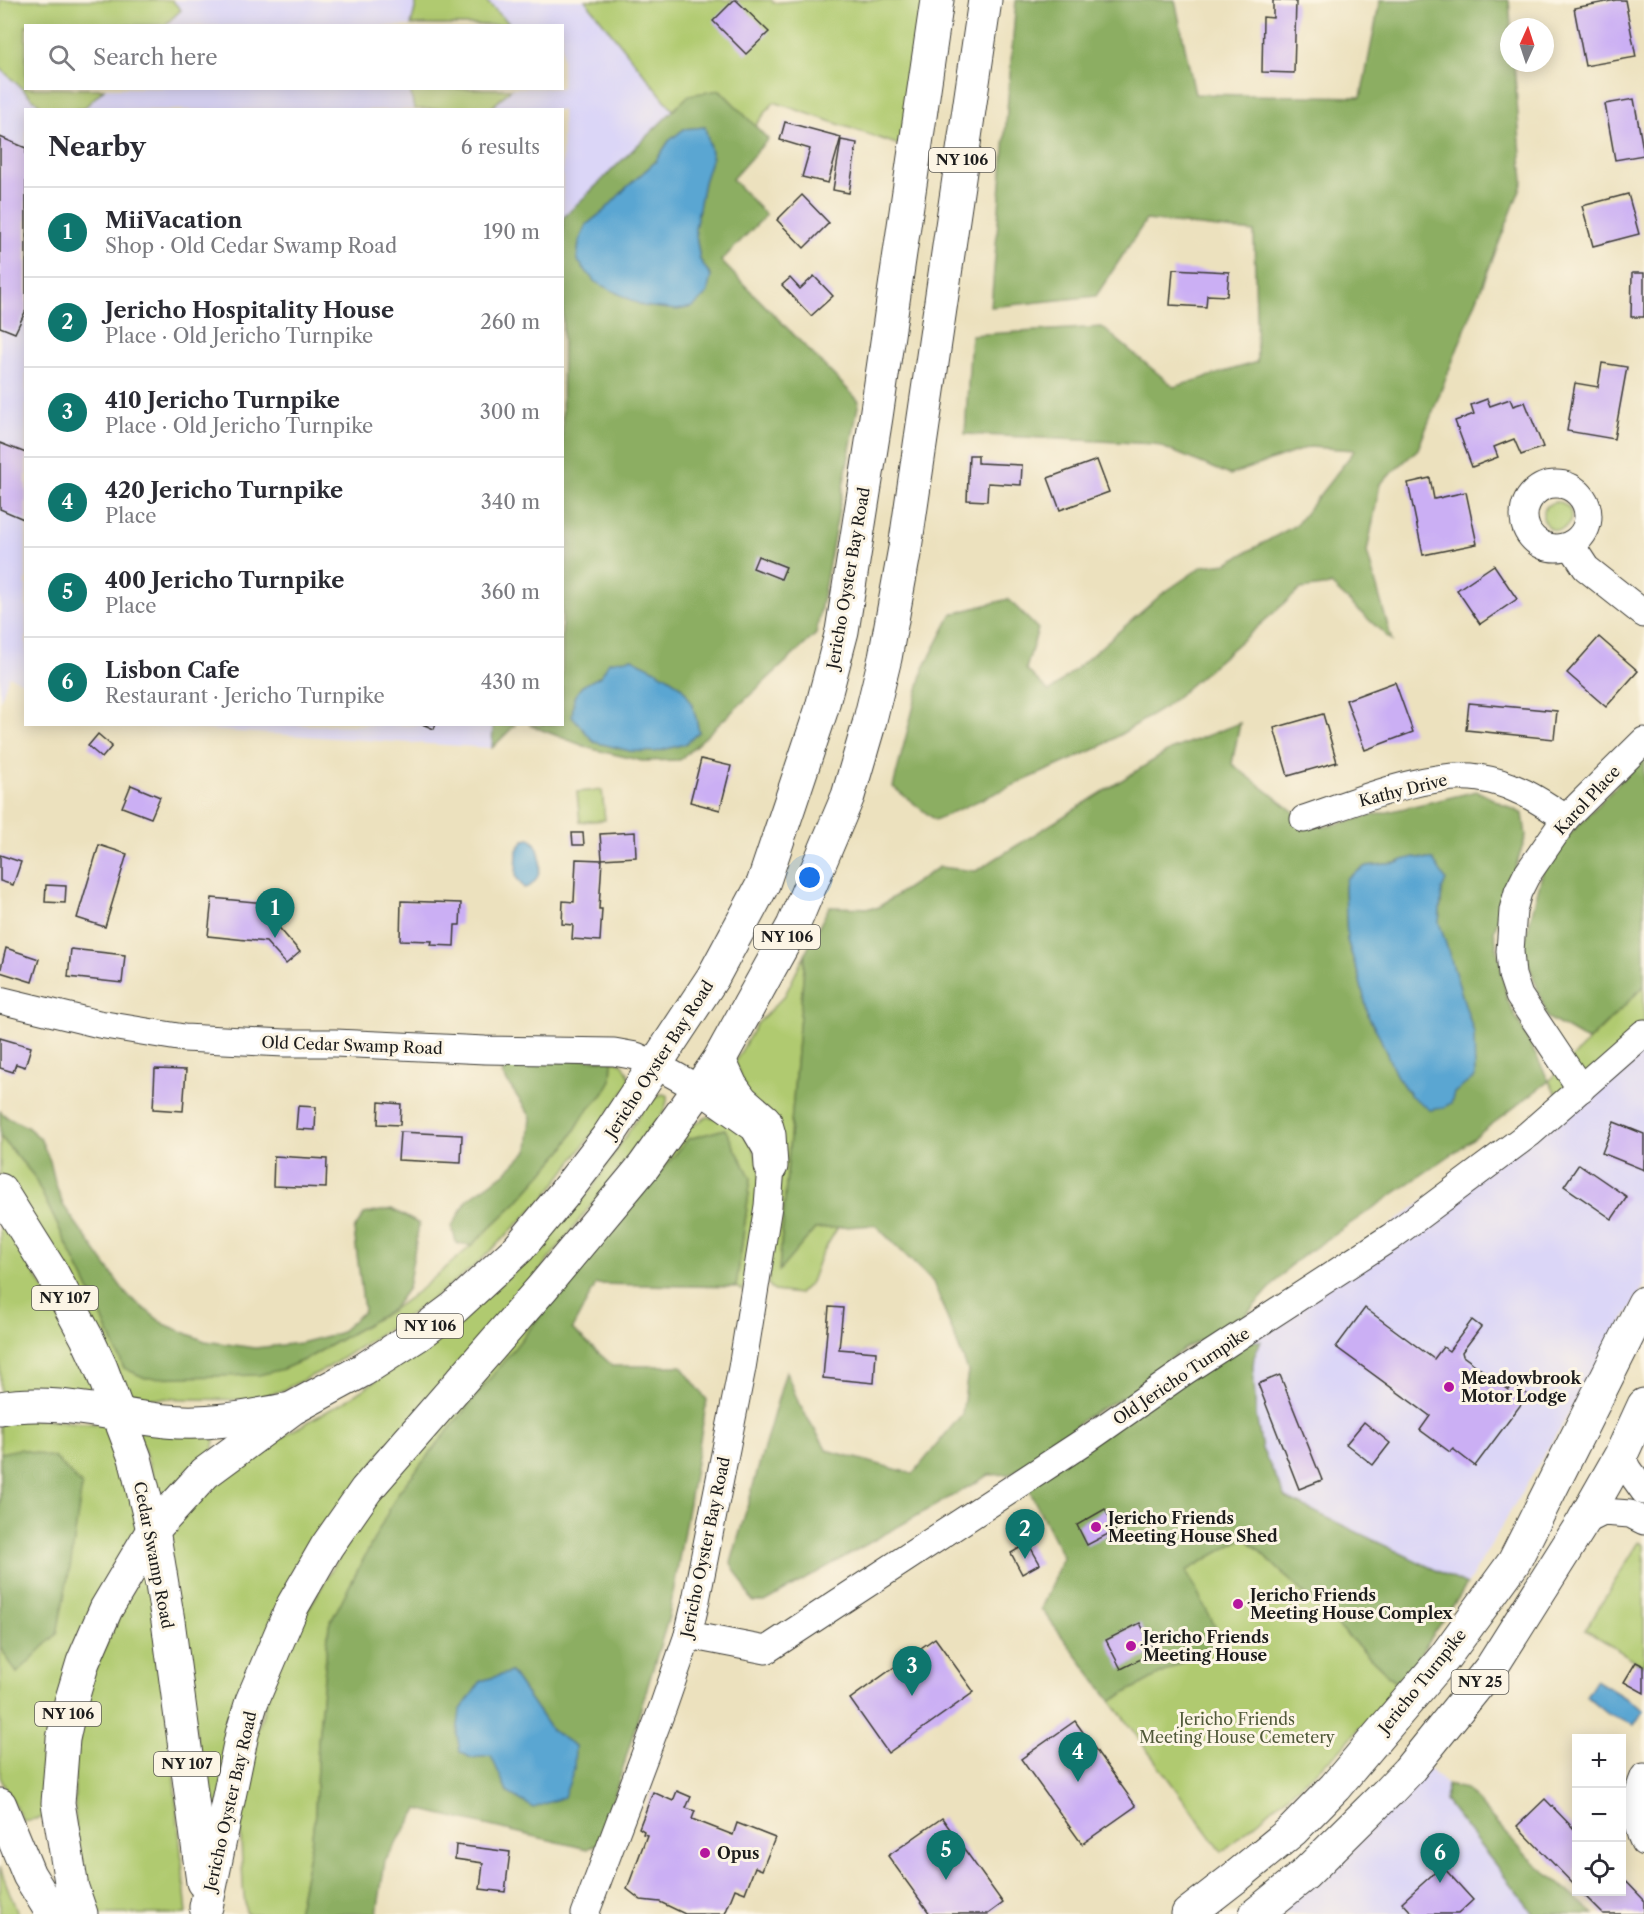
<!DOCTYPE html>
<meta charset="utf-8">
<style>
body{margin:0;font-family:"Libre Caslon Text",serif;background:#f7f7f7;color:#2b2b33}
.controls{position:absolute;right:18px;bottom:18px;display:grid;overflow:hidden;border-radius:0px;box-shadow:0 3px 15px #0003}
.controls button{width:54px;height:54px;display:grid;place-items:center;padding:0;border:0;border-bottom:2px solid #e1e1e2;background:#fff;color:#2b2b33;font:30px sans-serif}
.compass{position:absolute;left:1500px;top:18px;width:54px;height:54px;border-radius:50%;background:#fff;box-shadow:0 3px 15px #0003;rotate:3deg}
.you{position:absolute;left:810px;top:878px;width:21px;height:21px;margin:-15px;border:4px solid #fff;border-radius:50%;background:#1a73e8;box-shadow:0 0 0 9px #1a73e833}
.badge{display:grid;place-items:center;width:39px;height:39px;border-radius:50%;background:#0f766e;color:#fff;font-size:20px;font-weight:700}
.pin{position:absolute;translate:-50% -50px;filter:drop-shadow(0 2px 3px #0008)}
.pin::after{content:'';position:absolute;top:32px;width:21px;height:18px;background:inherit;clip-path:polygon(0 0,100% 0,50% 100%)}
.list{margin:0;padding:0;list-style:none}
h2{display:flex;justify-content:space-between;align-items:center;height:78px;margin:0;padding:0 24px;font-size:26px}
h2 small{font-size:20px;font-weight:400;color:#7c7c81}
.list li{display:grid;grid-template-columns:39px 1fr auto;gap:18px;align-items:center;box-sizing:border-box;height:90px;padding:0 24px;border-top:2px solid #e1e1e2}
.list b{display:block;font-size:22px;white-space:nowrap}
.list p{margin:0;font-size:20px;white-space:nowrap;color:#7c7c81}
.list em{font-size:20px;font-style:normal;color:#7c7c81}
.icon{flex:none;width:33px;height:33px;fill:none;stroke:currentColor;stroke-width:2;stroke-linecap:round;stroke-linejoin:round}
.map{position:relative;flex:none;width:1644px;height:1914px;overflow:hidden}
.search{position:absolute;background:#fff;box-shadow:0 3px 15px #0003;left:24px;top:24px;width:540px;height:66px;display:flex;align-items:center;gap:15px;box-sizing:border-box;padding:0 21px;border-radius:0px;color:#7c7c81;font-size:22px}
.panel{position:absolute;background:#fff;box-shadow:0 3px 15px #0003;left:24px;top:108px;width:540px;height:618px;border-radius:0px}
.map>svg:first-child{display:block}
</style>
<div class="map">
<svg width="1644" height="1914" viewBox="0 0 1644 1914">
<rect width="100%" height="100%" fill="#fcf5e5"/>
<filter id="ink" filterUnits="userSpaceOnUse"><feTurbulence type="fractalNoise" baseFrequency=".0167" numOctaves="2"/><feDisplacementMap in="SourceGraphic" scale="12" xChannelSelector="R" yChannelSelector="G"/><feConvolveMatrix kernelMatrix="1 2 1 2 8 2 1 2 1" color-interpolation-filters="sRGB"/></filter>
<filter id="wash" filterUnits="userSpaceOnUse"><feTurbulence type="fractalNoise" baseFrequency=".008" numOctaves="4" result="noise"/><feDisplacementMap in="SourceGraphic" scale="24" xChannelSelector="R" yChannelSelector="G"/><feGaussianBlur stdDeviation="1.35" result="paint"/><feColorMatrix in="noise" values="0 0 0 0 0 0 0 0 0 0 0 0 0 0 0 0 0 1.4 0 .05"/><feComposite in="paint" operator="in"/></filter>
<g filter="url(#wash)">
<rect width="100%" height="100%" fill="#ece1be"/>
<g fill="#dbd6f7" fill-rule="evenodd">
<path d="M0,0H585L673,110L563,218L562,110H26V683L9,676L0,701ZM26,26H562V88H26Z"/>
<polygon points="563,530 568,540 563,598"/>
<polygon points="130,725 493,725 492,748"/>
<polygon points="1644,1035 1644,1286 1467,1585 1286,1498 1262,1449 1249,1378 1230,1346"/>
<polygon points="1424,1765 1447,1785 1445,1801 1534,1914 1270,1914"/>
</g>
<g fill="#b0ca70" stroke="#667346" stroke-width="1.5">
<polygon points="0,0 172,0 181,10 165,25 26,26 26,88 104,89 83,109 44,109 0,68"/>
<polygon points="417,0 485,0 511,25 411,25"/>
<polygon points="585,0 772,0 773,3 802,0 926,0 902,146 774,102 755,126 720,90 673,110"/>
<polygon points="410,89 410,88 511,89 489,110 414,109"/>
<circle cx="1557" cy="516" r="14"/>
<polygon points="602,790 605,820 580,822 577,792"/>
<polygon points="805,954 779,1270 815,1229 838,1227 820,1257 811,1282 799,1294 774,1291 768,1284 780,1176 735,1062 756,1025 785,995"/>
<polygon points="1644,986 1644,1035 1564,1106 1549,1081"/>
<polygon points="612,1060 623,1064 628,1073 630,1084 546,1196 478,1263 426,1304 329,1367 281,1391 249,1400 143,1398 128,1392 114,1380 0,1185 0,1136 33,1175 97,1306 124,1368 283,1369 308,1358 392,1310 421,1289 471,1246 516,1203 563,1150 585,1113 603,1094 611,1080"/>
<polygon points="662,1094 667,1095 667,1101 664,1112 528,1286 377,1458 210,1821 164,1534 216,1484 269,1444 347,1400 439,1338 514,1272 591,1190 647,1103"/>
<polygon points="707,1117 729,1119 747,1131 761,1169 743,1291 736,1287 751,1178 688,1139 329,1625 318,1741 315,1813 311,1844 297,1914 246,1914 243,1886 240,1817 252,1747 281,1657 378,1490 691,1126"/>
<polygon points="0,1217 62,1319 101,1399 0,1396"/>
<polygon points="0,1417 112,1425 141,1530 47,1817 23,1821 0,1777"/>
<path d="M137,1429L215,1437C217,1461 179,1491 163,1507Z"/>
<polygon points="1245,1537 1399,1685 1337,1753 1222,1852 1111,1701 1221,1640 1185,1571"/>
<polygon points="1639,1542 1644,1545 1644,1666 1585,1630"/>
<polygon points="141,1569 149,1573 170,1737 187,1914 90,1914 76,1854 74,1765 90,1679"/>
<polygon points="0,1868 18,1914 0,1914"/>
</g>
<g fill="#8cae62" stroke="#54653f" stroke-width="1.5" fill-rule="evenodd">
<polygon points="1016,0 1175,0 1195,94 1361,97 1380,0 1509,0 1511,27 1509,27 1509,63 1514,63 1523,182 1418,449 1380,484 1367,552 1392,641 1331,585 1301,589 1165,707 1100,747 935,820 893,787 923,670 952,614 1008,599 1038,629 1026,669 1049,692 1162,594 1203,566 1227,563 1296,525 1355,450 1309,447 1230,475 1155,444 965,434 971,335 1102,327 1174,387 1257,362 1254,232 1146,220 1096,296 991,307"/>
<path d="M720,90L768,139L732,179L766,215L721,261L859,401L816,634L680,760L642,761L592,749L529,725L562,724V598L568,541L562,530L563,218L689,95ZM705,127L712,157L704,182L695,229L700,260L711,276L577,260L579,242L586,225L605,210L627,187L655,162L669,141L684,129ZM632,658C646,666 671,676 682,688C692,699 696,717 699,732L594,742L573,716L574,697L581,687Z"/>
<path d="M1240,723L1232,764L1306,821L1324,827L1477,791L1523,814L1526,836L1494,931L1507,999L1549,1081L1458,1150L1294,1262L1244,1317L1230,1327L1187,1347L1159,1367L1137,1386L1167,1376L1252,1341H1261L1254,1357L1253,1366L1256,1415L1262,1449L1286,1498L1467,1585L1399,1685L1245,1537L1186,1571L1222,1640L1111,1701L1041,1609L1063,1557L1029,1490L1118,1411L1122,1397L1085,1418L1052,1448L1011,1474L989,1475L765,1602H753L731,1563L786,1371L799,1404L827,1450L913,1474L962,1414L968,1371L933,1282L875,1225L815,1229L779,1271L805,954L829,907L877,908L939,867L976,871L1170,750ZM1403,860L1442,890L1439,922L1474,1033L1463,1086L1454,1093L1451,1103L1410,1095L1396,1075L1378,1033L1369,1018L1359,977L1347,940L1345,886L1352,875L1366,866L1397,863Z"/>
<polygon points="493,725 515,725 492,748"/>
<polygon points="1644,757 1644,986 1588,1041 1548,1018 1523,948 1546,859"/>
<polygon points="510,1058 612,1060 611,1080 603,1094 585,1113 563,1150 516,1203 471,1246 456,1243 452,1226 468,1199 505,1173 528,1150 531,1117 502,1074"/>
<polygon points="0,1111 7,1117 27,1127 40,1138 50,1161 55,1182 63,1205 127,1295 164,1324 205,1341 255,1348 300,1343 339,1333 364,1311 354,1230 364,1214 392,1209 419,1224 408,1288 392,1310 308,1358 283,1369 259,1375 145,1378 124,1368 97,1306 33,1175 0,1136"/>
<path d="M725,1129L751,1178L736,1287L596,1284L572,1329L613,1366H681L707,1400L669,1616L600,1843L587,1849L418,1809L385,1861L377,1914H297L311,1844L315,1813L318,1741L329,1625L398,1493L545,1310L688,1139ZM511,1672L551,1730L575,1746L508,1793L491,1755Z"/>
<polygon points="20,1449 55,1458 82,1485 71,1562 57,1634 17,1673 0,1647 0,1453"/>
<polygon points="1447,1785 1466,1789 1525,1854 1594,1914 1534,1914 1445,1801"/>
</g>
<g fill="#5aa6d2" stroke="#3b6177" stroke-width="1.5">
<polygon points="705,127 712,157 704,182 695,229 700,260 711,276 707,294 693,307 677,310 643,306 595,282 577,260 579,242 586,225 605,210 627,187 655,162 669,141 684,129"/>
<path d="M632,658C646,666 671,676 682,688C692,699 696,717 699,732L685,744L655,752L630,751L594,742L572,716L574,697L582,686L601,676L609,662Z"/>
<path d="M530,839C545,848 544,885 524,888L516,877L517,850L524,840Z"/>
<polygon points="1414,857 1433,860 1446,880 1442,890 1439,922 1474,1033 1475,1077 1454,1093 1451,1103 1443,1108 1430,1110 1410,1095 1396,1075 1378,1033 1369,1018 1359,977 1347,940 1345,886 1347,878 1366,866 1397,863 1403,860"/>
<polygon points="511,1672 551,1730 575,1746 574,1770 564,1797 534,1808 508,1793 491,1756 471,1758 460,1752 457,1734 460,1711 481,1681"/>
<polygon points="1596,1680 1644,1710 1634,1725 1608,1714 1586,1696"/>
</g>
<g id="blocks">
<g fill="#cbaff4">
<polygon points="734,0 736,0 769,32 746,54 713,21"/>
<polygon points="1273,0 1296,1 1294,73 1262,72 1263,17 1273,18"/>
<polygon points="1616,0 1625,0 1636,57 1585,66 1574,8"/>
<polygon points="1634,99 1644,155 1615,160 1605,104"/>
<polygon points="785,122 841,137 828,183 802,177 810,149 780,140"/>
<polygon points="0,137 26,148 26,310 15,333 0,327"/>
<polygon points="841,140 857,143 849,193 833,190"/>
<polygon points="1628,194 1639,234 1593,246 1582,206"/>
<polygon points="802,195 829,223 804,248 777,220"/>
<polygon points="1173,269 1229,272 1227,296 1207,295 1206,307 1170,305"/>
<polygon points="1632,273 1644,273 1644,317 1631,317"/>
<polygon points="814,276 833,296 811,316 782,285 790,278 800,289"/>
<polygon points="1602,363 1627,367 1614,439 1567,431 1575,383 1598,387"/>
<polygon points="1487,399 1490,406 1510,399 1513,406 1525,402 1543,447 1521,455 1514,439 1494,447 1498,457 1472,467 1455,421 1474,414 1471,405"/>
<polygon points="0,443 26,453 26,520 0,509"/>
<polygon points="969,455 978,455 978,463 1022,465 1021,485 988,483 987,501 967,500"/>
<polygon points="1097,460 1109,492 1060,510 1048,478"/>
<polygon points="1430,478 1434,499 1466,492 1477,544 1423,555 1408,483"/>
<polygon points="758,556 786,567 781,579 753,568"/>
<polygon points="1494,565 1517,599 1480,624 1457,590"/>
<polygon points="1599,637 1638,671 1606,707 1567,673"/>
<polygon points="1395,682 1413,732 1365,750 1346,700"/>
<polygon points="1469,703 1557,711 1554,739 1466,730"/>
<polygon points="1323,714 1337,762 1288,776 1274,728"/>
<polygon points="422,724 436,724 434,729"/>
<polygon points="98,734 112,746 102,758 88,746"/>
<polygon points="701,759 731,766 720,810 690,802"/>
<polygon points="131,785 160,797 151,818 122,807"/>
<polygon points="635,832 636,857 602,859 600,834"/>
<polygon points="572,833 583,833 584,845 573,845"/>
<polygon points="99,845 127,854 105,927 77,918"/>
<polygon points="0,855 21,862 13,885 0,881"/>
<polygon points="576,859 602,860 599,909 602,909 600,941 572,939 573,925 562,924 563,901 574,902"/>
<polygon points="46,885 66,886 65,903 45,902"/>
<polygon points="212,898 277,904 275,923 300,952 286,964 266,942 208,936"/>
<polygon points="401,901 461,903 460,925 455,925 454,946 431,945 432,941 400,940"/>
<polygon points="6,948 39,959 32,982 0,972"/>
<polygon points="71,949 125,955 122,983 68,977"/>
<polygon points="0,1038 31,1047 25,1067 16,1064 13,1072 0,1068"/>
<polygon points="155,1069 186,1070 183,1111 153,1109"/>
<polygon points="379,1102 401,1104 400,1125 378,1124"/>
<polygon points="298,1106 316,1107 315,1130 296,1129"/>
<polygon points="1614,1122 1644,1134 1644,1170 1602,1153"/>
<polygon points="400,1132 462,1135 461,1163 398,1160"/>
<polygon points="274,1156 327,1159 326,1188 273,1186"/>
<polygon points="1579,1164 1627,1197 1612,1219 1564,1186"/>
<polygon points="829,1307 843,1308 839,1349 876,1352 874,1383 823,1378"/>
<polygon points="1365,1308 1434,1359 1443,1347 1449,1351 1472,1320 1481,1327 1462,1352 1463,1356 1509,1390 1513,1385 1528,1395 1475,1466 1453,1449 1450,1452 1420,1430 1430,1416 1336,1347"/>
<polygon points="1280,1375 1322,1480 1299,1489 1258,1384"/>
<polygon points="1364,1422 1390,1443 1373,1465 1346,1444"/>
<polygon points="1105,1509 1116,1530 1087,1545 1077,1525"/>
<polygon points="1028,1543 1040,1564 1022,1574 1011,1553"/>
<polygon points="1140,1623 1155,1652 1121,1669 1106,1640"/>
<polygon points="935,1638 974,1692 888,1753 850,1699"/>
<polygon points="1636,1662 1644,1666 1644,1693 1624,1682"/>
<polygon points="1075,1721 1136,1806 1082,1844 1021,1759"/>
<polygon points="677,1791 691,1797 686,1808 695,1811 692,1819 733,1835 737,1823 775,1838 762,1870 755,1867 745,1893 735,1889 725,1914 685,1914 660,1902 641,1900 627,1889 647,1835 643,1834 644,1831 639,1828 653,1792 673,1801"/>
<polygon points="1545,1799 1576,1831 1576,1887 1517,1826"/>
<polygon points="942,1818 1003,1903 988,1914 930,1914 888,1856"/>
<polygon points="456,1845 510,1852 505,1892 480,1889 483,1863 455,1859"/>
<polygon points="1442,1866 1473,1900 1458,1914 1413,1914 1402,1902"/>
<polygon points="1622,1877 1644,1900 1644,1914 1603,1914 1581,1892 1622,1892"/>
</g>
</g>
</g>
<g filter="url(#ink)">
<use href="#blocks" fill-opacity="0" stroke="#3b3a34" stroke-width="1.5"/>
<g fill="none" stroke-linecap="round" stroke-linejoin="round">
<g stroke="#3b3a34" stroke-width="29">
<g id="minor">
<circle cx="1556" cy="516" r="32"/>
<polyline points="1571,545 1586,568 1644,614"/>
<path d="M1304,819C1352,803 1430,770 1479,778C1492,780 1506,784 1518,790C1535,797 1551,809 1566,818"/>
<polyline points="0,1000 99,1024 184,1038 285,1043 335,1043 485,1050 614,1052 636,1056 656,1065 699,1089 754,1128 767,1150 771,1166 768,1206 742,1368 695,1605 688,1635 663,1707 585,1914"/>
<polyline points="1581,1089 1519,996 1512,975 1510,951 1513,910 1518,892 1526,876 1566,818 1644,741"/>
<polyline points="1621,1455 1629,1470 1644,1491"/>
<polyline points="1583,1522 1603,1512 1630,1514 1644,1521"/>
<polyline points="688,1635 766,1650 1085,1441 1185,1371 1391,1237 1529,1134 1644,1033"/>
<path d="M1644,1777C1635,1798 1634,1822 1644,1842"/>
</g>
</g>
<g stroke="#3b3a34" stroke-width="35">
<g id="major">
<polyline points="719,1060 731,1086 742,1101 765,1121 769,1135 771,1166"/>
<polyline points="0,1190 52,1273 87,1338 101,1368 135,1458 153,1530 168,1621 203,1882"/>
<path d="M0,1408C54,1398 111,1415 166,1421C207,1425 245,1418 285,1410"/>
<polyline points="0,1805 29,1875 53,1914"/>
<polyline points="206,1907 242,1734 252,1701 293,1605 327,1546 366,1490 543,1287 644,1166 699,1089 719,1060 793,926 848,796 869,724 885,658 905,548 985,0"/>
<polyline points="81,1914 72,1888 58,1803 63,1739 71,1702 83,1662 106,1609 153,1530 205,1473 293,1408 363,1370 419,1334 454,1308 519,1248 563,1195 607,1138 713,977 763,884 821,711 842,631 876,417 937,0"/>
<polyline points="1188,1914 1237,1876 1293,1830 1335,1787 1444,1658 1514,1562 1644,1303"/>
<polyline points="1256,1914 1304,1875 1388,1792 1408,1771 1491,1668 1583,1522 1621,1455 1644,1405"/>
</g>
</g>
<use href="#minor" stroke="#fff" stroke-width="27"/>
<use href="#major" stroke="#fff" stroke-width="33"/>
</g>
</g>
<g fill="#b5179e" stroke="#fcf5e5" stroke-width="2">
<circle cx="1449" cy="1387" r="6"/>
<circle cx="1096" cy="1527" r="6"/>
<circle cx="1238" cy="1604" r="6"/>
<circle cx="1131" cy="1646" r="6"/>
<circle cx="705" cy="1853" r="6"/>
</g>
<g text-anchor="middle" stroke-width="6" stroke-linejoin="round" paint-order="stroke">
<g fill="#fcf5e5" stroke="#5f5d58" stroke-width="1.5">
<rect x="929" y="148" width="66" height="24" rx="4.5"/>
<rect x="754" y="925" width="66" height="24" rx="4.5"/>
<rect x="32" y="1286" width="66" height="24" rx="4.5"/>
<rect x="397" y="1314" width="66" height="24" rx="4.5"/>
<rect x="1451.5" y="1670" width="57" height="24" rx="4.5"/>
<rect x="35" y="1702" width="66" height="24" rx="4.5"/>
<rect x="154" y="1752" width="66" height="24" rx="4.5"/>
</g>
<g font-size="15" font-weight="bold" fill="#1c1c1c">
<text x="962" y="165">NY 106</text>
<text x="787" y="942">NY 106</text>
<text x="65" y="1303">NY 107</text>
<text x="430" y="1331">NY 106</text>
<text x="1480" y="1687">NY 25</text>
<text x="68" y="1719">NY 106</text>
<text x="187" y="1769">NY 107</text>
</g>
<g font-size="16" fill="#1c1c1c" stroke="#fcf5e5">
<text transform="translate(848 578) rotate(-80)" y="6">Jericho Oyster Bay Road</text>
<text transform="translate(1403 790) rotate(-14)" y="6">Kathy Drive</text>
<text transform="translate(1587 800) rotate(-47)" y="6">Karol Place</text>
<text transform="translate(352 1045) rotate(2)" y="6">Old Cedar Swamp Road</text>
<text transform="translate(659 1059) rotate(-57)" y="6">Jericho Oyster Bay Road</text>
<text transform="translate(1181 1376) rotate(-34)" y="6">Old Jericho Turnpike</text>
<text transform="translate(705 1547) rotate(-78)" y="6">Jericho Oyster Bay Road</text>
<text transform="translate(154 1555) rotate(79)" y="6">Cedar Swamp Road</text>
<text transform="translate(1422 1681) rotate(-51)" y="6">Jericho Turnpike</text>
<text transform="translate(230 1801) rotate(-77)" y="6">Jericho Oyster Bay Road</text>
</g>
<g font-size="16" font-weight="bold" fill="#1c1c1c" stroke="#fcf5e5" text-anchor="start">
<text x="1461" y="1384">Meadowbrook<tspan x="1461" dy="18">Motor Lodge</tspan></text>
<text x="1108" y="1524">Jericho Friends<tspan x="1108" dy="18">Meeting House Shed</tspan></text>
<text x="1250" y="1601">Jericho Friends<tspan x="1250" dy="18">Meeting House Complex</tspan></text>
<text x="1143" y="1643">Jericho Friends<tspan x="1143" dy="18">Meeting House</tspan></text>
<text x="717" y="1859">Opus</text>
</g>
<g font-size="16" fill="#505939" stroke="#fcf5e5">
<text x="1237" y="1725">Jericho Friends<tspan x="1237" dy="18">Meeting House Cemetery</tspan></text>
</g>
</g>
</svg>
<div class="controls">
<button>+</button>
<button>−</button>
<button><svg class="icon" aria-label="locate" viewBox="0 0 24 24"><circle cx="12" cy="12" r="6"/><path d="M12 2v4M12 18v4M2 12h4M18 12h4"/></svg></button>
</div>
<svg class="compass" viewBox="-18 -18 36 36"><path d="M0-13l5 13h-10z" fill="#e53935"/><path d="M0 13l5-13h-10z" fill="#7c7c81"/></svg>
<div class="you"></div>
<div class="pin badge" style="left:275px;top:938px">1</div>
<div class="pin badge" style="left:1025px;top:1559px">2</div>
<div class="pin badge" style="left:912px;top:1696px">3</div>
<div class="pin badge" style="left:1078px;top:1782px">4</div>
<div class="pin badge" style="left:946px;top:1880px">5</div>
<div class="pin badge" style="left:1440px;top:1883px">6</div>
<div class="search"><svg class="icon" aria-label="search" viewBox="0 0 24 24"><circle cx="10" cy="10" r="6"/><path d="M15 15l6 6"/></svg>Search here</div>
<section class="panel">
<h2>Nearby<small>6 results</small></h2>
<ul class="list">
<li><span class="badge">1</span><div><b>MiiVacation</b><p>Shop · Old Cedar Swamp Road</p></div><em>190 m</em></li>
<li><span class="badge">2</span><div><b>Jericho Hospitality House</b><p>Place · Old Jericho Turnpike</p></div><em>260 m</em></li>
<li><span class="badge">3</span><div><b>410 Jericho Turnpike</b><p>Place · Old Jericho Turnpike</p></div><em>300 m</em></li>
<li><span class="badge">4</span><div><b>420 Jericho Turnpike</b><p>Place</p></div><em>340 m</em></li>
<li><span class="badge">5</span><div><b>400 Jericho Turnpike</b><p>Place</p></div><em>360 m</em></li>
<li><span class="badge">6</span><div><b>Lisbon Cafe</b><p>Restaurant · Jericho Turnpike</p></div><em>430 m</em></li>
</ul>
</section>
</div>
